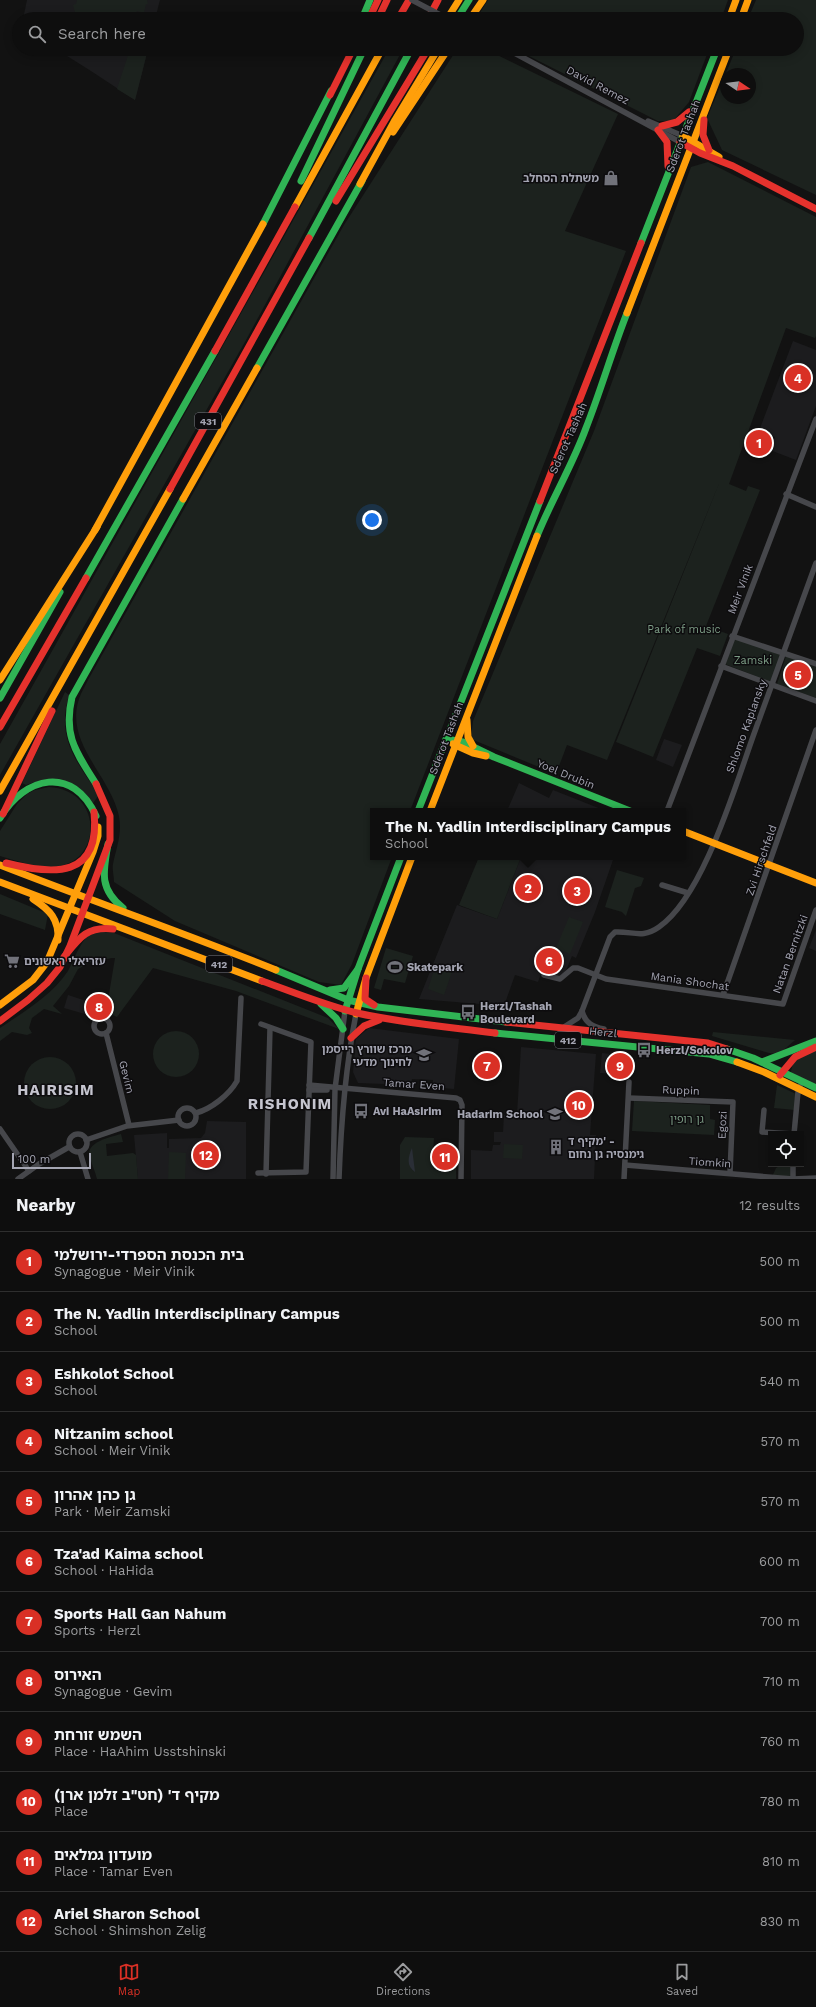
<!DOCTYPE html>
<meta charset="utf-8">
<style>
body{margin:0;font-family:"Work Sans","Noto Sans Hebrew",sans-serif;background:#1c1c1c;color:#f1f3f6}
.controls{position:absolute;right:12px;bottom:12px;display:grid;overflow:hidden;border-radius:0px;box-shadow:0 2px 10px #0003}
.controls button{width:36px;height:36px;display:grid;place-items:center;padding:0;border:0;border-bottom:1px solid #2e2e2e;background:#0e0e0e;color:#f1f3f6;font:20px sans-serif}
.compass{position:absolute;left:720px;top:68px;width:36px;height:36px;border-radius:50%;background:#0e0e0e;box-shadow:0 2px 10px #0003;rotate:103deg}
.scale{position:absolute;left:12px;bottom:10px;width:79px;box-sizing:border-box;padding-left:4px;border:2px solid #a4a5b2;border-top:0;font-size:11px;line-height:14px;white-space:nowrap;color:#a4a5b2;-webkit-text-stroke:3px #0d0c0e;paint-order:stroke}
.you{position:absolute;left:372px;top:520px;width:14px;height:14px;margin:-10px;border:3px solid #fff;border-radius:50%;background:#1a73e8;box-shadow:0 0 0 6px #1a73e833}
.badge{display:grid;place-items:center;width:26px;height:26px;border-radius:50%;background:#d93025;color:#fff;font-size:13px;font-weight:700}
.pin{position:absolute;translate:-50% -50%;border:2px solid #fff;box-shadow:0 1px 4px #0006}
.popup{position:absolute;left:370px;top:808px;width:316px;height:52px;box-sizing:border-box;display:grid;place-content:center;border-radius:0px;background:#0e0e0e;filter:drop-shadow(0 1px 3px #0005);font-size:13px;white-space:nowrap;color:#9b9c9e}
.popup b{font-size:15px;color:#f1f3f6}
.popup::after{content:'';position:absolute;left:50%;top:100%;margin-left:-8px;border:8px solid transparent;border-top-color:#0e0e0e}
.list{margin:0;padding:0;list-style:none}
h2{display:flex;justify-content:space-between;align-items:center;height:52px;margin:0;padding:0 16px;font-size:17px}
h2 small{font-size:13px;font-weight:400;color:#9b9c9e}
.list li{display:grid;grid-template-columns:26px 1fr auto;gap:12px;align-items:center;box-sizing:border-box;height:60px;padding:0 16px;border-top:1px solid #2e2e2e}
.list b{display:block;font-size:15px;white-space:nowrap}
.list p{margin:0;font-size:13px;white-space:nowrap;color:#9b9c9e}
.list em{font-size:13px;font-style:normal;color:#9b9c9e}
.icon{flex:none;width:22px;height:22px;fill:none;stroke:currentColor;stroke-width:2;stroke-linecap:round;stroke-linejoin:round}
.map{position:relative;flex:none;width:816px;height:1179px;overflow:hidden}
.search{position:absolute;background:#0e0e0e;box-shadow:0 2px 10px #0003;left:12px;right:12px;top:12px;height:44px;display:flex;align-items:center;gap:10px;box-sizing:border-box;padding:0 14px;border-radius:22px;color:#9b9c9e;font-size:15px}
.sheet{height:772px;background:#0e0e0e}
nav{display:flex;justify-content:space-around;align-items:center;box-sizing:border-box;height:56px;border-top:1px solid #2e2e2e;background:#0e0e0e;font-size:11px;color:#9b9c9e}
nav a{display:grid;justify-items:center;gap:2px}
nav .on{color:#d93025}
.map>svg:first-child{display:block}
</style>
<div class="map">
<svg width="816" height="1179" viewBox="0 0 816 1179">
<rect width="100%" height="100%" fill="#121212"/>
<g fill="#1c1c1e">
<polygon points="27,0 160,0 155,19 23,19"/>
<polygon points="56,49 148,49 135,100 91,71"/>
<polygon points="793,341 816,350 816,406 796,460 770,450 775,437 759,431"/>
<polygon points="664,739 682,745 673,767 656,760"/>
<polygon points="519,783 549,798 553,790 606,811 507,811"/>
<polygon points="521,857 614,857 595,912 576,958 572,956 565,973 561,977 550,974 547,971 548,967 544,965 538,982 515,975 504,1006 419,999 457,905 497,919"/>
<polygon points="816,930 816,951 809,948"/>
<polygon points="68,995 101,1006 99,1012 92,1016 64,1008"/>
<polygon points="369,1028 459,1039 454,1089 432,1087 433,1080 412,1079 411,1085 358,1083 353,1072 356,1039"/>
<polygon points="521,1047 596,1054 590,1135 596,1135 594,1179 471,1179 471,1150 492,1151 493,1145 500,1145 501,1142 494,1142 494,1132 503,1132 504,1115 517,1115"/>
<polygon points="602,1053 630,1056 629,1075 600,1073"/>
<polygon points="207,1121 246,1122 246,1179 138,1179 134,1135 167,1133 167,1148 169,1148 169,1139 201,1138 205,1133"/>
</g>
<g fill="#1c221e" fill-rule="evenodd">
<polygon points="77,0 147,0 148,4 146,4 144,13 137,11 135,19 130,19 130,15 116,12 115,19 77,19 73,5 76,4"/>
<polygon points="488,0 728,0 721,19 476,19"/>
<path d="M756,0H816V195L722,150L707,118L736,49H797V19H748ZM726,74H750V98H726Z"/>
<polygon points="410,12 420,17 419,19 406,19"/>
<polygon points="130,49 148,49 135,100 117,89"/>
<polygon points="389,49 403,49 246,340 0,775 0,744"/>
<path d="M457,49H485L618,114L565,231L626,251L410,811H373V857H392L352,964L341,985L319,982L175,921L114,882C114,876 112,869 113,864C117,845 124,829 117,809C106,773 65,740 79,699C81,693 85,686 88,680L344,225Z"/>
<polygon points="515,49 709,49 689,102 673,121 658,121"/>
<polygon points="708,162 816,217 816,336 815,338 786,328 729,484 746,491 748,486 760,490 706,626 728,634 720,656 697,648 653,757 616,742 720,481 607,760 567,745 556,774 471,739 473,721 594,431 691,167"/>
<polygon points="735,638 781,655 771,682 725,664"/>
<polygon points="786,656 816,667 816,698 777,684"/>
<path d="M65,692L69,695C56,738 76,761 99,795L93,803C69,781 59,773 26,785L22,783Z"/>
<path d="M49,787C102,790 103,858 60,866C41,870 18,861 0,856V831L17,804L27,794L35,790Z"/>
<polygon points="479,857 521,857 497,919 459,905"/>
<polygon points="617,870 644,878 641,886 635,888 626,916 622,912 605,907"/>
<polygon points="0,894 48,914 45,930 0,914"/>
<polygon points="569,917 583,922 570,954 556,948"/>
<path d="M96,931L114,933L328,1018L339,1029L236,991L153,968L117,1017L106,1012L115,958H112L91,962L78,969L69,986L53,1006L62,1014L44,1009L32,1018L29,1028L32,1033L27,1035L12,1032L0,1041V1028C25,1011 51,996 68,971C76,957 80,938 96,931Z"/>
<polygon points="386,948 413,956 405,983 384,979 381,990 374,988"/>
<polygon points="436,963 453,969 444,995 428,989"/>
<circle cx="176" cy="1054" r="23"/>
<polygon points="713,1032 795,1040 779,1054 769,1053 712,1036"/>
<polygon points="816,1047 816,1088 793,1077 791,1071 795,1057"/>
<circle cx="50" cy="1083" r="26"/>
<polygon points="777,1085 796,1094 795,1110 774,1108"/>
<polygon points="634,1101 710,1105 710,1119 715,1120 714,1135 632,1131"/>
<path d="M121,1134L123,1142L106,1144L107,1156L133,1153L136,1155L138,1179H97C95,1171 92,1165 90,1158C84,1142 111,1137 121,1134Z"/>
<polygon points="405,1137 434,1138 432,1165 456,1166 456,1179 400,1179 400,1145"/>
<polygon points="504,1144 523,1145 522,1159 503,1158"/>
<polygon points="169,1152 186,1153 185,1179 168,1179"/>
<polygon points="783,1164 793,1164 793,1179 772,1177 776,1168"/>
</g>
<path fill="#2a2e36" d="M412,1148L415,1172C406,1166 408,1157 412,1148Z"/>
<g fill="none" stroke-linecap="round" stroke-linejoin="round">
<g stroke="#46474b" stroke-width="5.5">
<polyline points="507,49 680,142"/>
<polyline points="648,121 683,136"/>
<polyline points="786,494 816,507"/>
<polyline points="732,636 816,664"/>
<polyline points="721,666 816,701"/>
<polyline points="667,811 816,419"/>
<polyline points="662,885 688,893"/>
<polyline points="544,975 560,979 573,968 578,968 606,979 783,1004 816,910"/>
<polyline points="723,995 816,730"/>
<path d="M582,1011C585,1023 593,1027 604,1029"/>
<circle cx="102" cy="1026" r="8"/>
<path d="M564,1027L578,1018L582,1011L610,937L615,932C633,931 642,939 659,927C704,896 736,783 755,731C775,675 796,619 816,563"/>
<polyline points="106,1033 129,1125"/>
<polyline points="309,1085 456,1098 460,1100 462,1105 461,1179"/>
<polyline points="309,1090 327,1090"/>
<polyline points="629,1098 733,1102 730,1173"/>
<circle cx="187" cy="1117" r="9"/>
<polyline points="764,1110 762,1132 794,1134"/>
<path d="M196,1113C211,1109 229,1095 237,1081L241,998"/>
<polyline points="0,1129 29,1171"/>
<circle cx="78" cy="1143" r="9"/>
<polyline points="794,1134 798,1092 800,1086"/>
<polyline points="86,1140 127,1126 179,1120"/>
<polyline points="80,1152 88,1179"/>
<polyline points="625,1165 793,1179"/>
<polyline points="258,1173 306,1172 311,1042 261,1024"/>
<polyline points="266,1174 270,1028"/>
<polyline points="18,1179 39,1164 69,1147"/>
<polyline points="333,1179 335,1089 345,1011"/>
<path d="M339,1179C341,1123 345,1069 356,1014"/>
<polyline points="624,1179 629,1082"/>
<polyline points="793,1179 816,1178"/>
<polyline points="793,1179 793,1164"/>
</g>
<g stroke="#30b455" stroke-width="7">
<polyline points="362,19 370,0"/>
<polyline points="457,19 469,0"/>
<polyline points="301,181 364,49"/>
<polyline points="263,224 331,91"/>
<polyline points="309,238 411,49"/>
<polyline points="641,243 717,49"/>
<polyline points="257,368 362,181"/>
<path d="M537,536C552,499 573,464 586,428C601,390 612,351 627,313"/>
<polyline points="86,578 215,351"/>
<polyline points="0,698 60,592"/>
<polyline points="446,739 463,742 494,757 630,811"/>
<path d="M96,784C76,752 63,736 72,697L183,499"/>
<polyline points="418,811 540,501"/>
<path d="M0,818C25,776 73,765 96,816"/>
<path d="M108,844C103,872 99,889 123,908"/>
<polyline points="276,970 348,1000 378,1007 506,1022"/>
<polyline points="330,990 344,988 358,969"/>
<polyline points="321,1004 336,1018 343,1029"/>
<polyline points="345,1011 358,969 401,857"/>
<polyline points="495,1033 709,1054 737,1062"/>
<polyline points="727,1049 753,1058 816,1088"/>
<polyline points="762,1062 816,1041"/>
</g>
<g stroke="#ff9f0a" stroke-width="7">
<polyline points="447,19 459,0"/>
<polyline points="470,19 483,0"/>
<polyline points="729,19 736,0"/>
<polyline points="741,19 748,0"/>
<polyline points="393,132 448,49"/>
<polyline points="683,136 719,157"/>
<polyline points="360,184 395,120 438,49"/>
<polyline points="295,207 382,49"/>
<polyline points="627,313 729,49"/>
<polyline points="183,499 257,368"/>
<polyline points="95,530 263,224"/>
<polyline points="0,680 97,527"/>
<polyline points="467,720 468,737 473,746"/>
<polyline points="453,744 473,753 486,756"/>
<polyline points="0,791 170,489"/>
<polyline points="430,811 537,536"/>
<polyline points="683,831 816,883"/>
<path d="M0,865C92,901 185,933 276,970"/>
<polyline points="0,882 262,981"/>
<path d="M33,899C50,910 59,919 58,940"/>
<polyline points="0,1005 33,980 47,962 93,852 98,836 98,827"/>
<polyline points="356,1014 366,978 412,857"/>
<polyline points="737,1062 764,1072 816,1097"/>
</g>
<g stroke="#e5322d" stroke-width="7">
<polyline points="369,19 378,0"/>
<polyline points="378,19 387,0"/>
<polyline points="398,19 409,0"/>
<polyline points="428,19 438,0"/>
<polyline points="330,95 353,49"/>
<polyline points="704,120 703,135 709,150"/>
<polyline points="662,126 677,122 689,112"/>
<polyline points="658,130 667,142 668,166"/>
<polyline points="680,142 700,153 733,166 816,209"/>
<polyline points="336,201 428,49"/>
<polyline points="215,351 295,207"/>
<polyline points="170,489 309,238"/>
<polyline points="540,501 641,243"/>
<polyline points="0,727 86,578"/>
<polyline points="3,814 52,711"/>
<path d="M6,863C53,875 101,879 94,812"/>
<path d="M64,957C79,938 87,926 113,929"/>
<polyline points="366,978 365,999 374,1005"/>
<path d="M262,981C293,992 324,1005 357,1013C402,1023 449,1027 495,1033"/>
<polyline points="0,1021 28,1000 47,983 60,967 70,946 110,840 110,816 96,784"/>
<polyline points="506,1022 708,1043 727,1049"/>
<polyline points="351,1038 364,1026 379,1020"/>
<polyline points="780,1075 795,1057 816,1047"/>
</g>
<polyline stroke="#46474b" stroke-width="5.5" points="412,0 448,19"/>
</g>
<defs>
<g id="shop-bare" transform="scale(1.2)"><path d="M-5-2.5h2.3a2.7 3.5 0 0 1 5.4 0H5L5.5 6h-11ZM-1.5-2.5h3a1.5 2.3 0 0 0-3 0Z" fill="#71727a" stroke="#0d0c0e" stroke-width="2.5" paint-order="stroke"/></g>
<g id="supermarket-bare" transform="scale(1.2)"><path d="M-6-5.5h2.5l.6 2H6L4.5 2H-2.5L-4.4-4H-6ZM-1.5 3.2a1.3 1.3 0 1 0 .1 0ZM3 3.2a1.3 1.3 0 1 0 .1 0Z" fill="#71727a" stroke="#0d0c0e" stroke-width="2.5" paint-order="stroke"/></g>
<g id="stadium-bare" transform="scale(1.2)"><path d="M0-5a6.5 5 0 1 0 0 10a6.5 5 0 1 0 0-10ZM-3.5-1.8h7v3.6h-7Z" fill="#71727a" stroke="#0d0c0e" stroke-width="2.5" paint-order="stroke"/></g>
<g id="bus-bare" transform="scale(1.2)"><path d="M-5-6H5V4H4V6H2V4H-2V6H-4V4H-5ZM-3.5-4V0h7V-4ZM-3.5 1.2v1.5H-2V1.2ZM2 1.2v1.5H3.5V1.2Z" fill="#71727a" stroke="#0d0c0e" stroke-width="2.5" paint-order="stroke"/></g>
<g id="school-bare" transform="scale(1.2)"><path d="M0-5L7-2L0 1L-7-2ZM-4 1L0 2.5L4 1V4Q0 6-4 4Z" fill="#71727a" stroke="#0d0c0e" stroke-width="2.5" paint-order="stroke"/></g>
<g id="building-bare" transform="scale(1.2)"><path d="M-4-6H4V6H1V3H-1V6H-4ZM-2.5-4.3h1.7v1.8h-1.7ZM.8-4.3h1.7v1.8H.8ZM-2.5-1h1.7V.8h-1.7ZM.8-1h1.7V.8H.8Z" fill="#71727a" stroke="#0d0c0e" stroke-width="2.5" paint-order="stroke"/></g>
</defs>
<g fill-rule="evenodd">
<use href="#shop-bare" x="611" y="178"/>
<use href="#supermarket-bare" x="12" y="961"/>
<use href="#stadium-bare" x="395" y="967"/>
<use href="#bus-bare" x="468" y="1012"/>
<use href="#bus-bare" x="644" y="1050"/>
<use href="#school-bare" x="424" y="1055"/>
<use href="#bus-bare" x="361" y="1111"/>
<use href="#school-bare" x="555" y="1114"/>
<use href="#building-bare" x="556" y="1147"/>
</g>
<g text-anchor="middle" stroke-width="3" stroke-linejoin="round" paint-order="stroke">
<g fill="#0d0c0e" stroke="#777781" stroke-width="1">
<rect x="195" y="413" width="26" height="16" rx="3"/>
<rect x="206" y="956" width="26" height="16" rx="3"/>
<rect x="555" y="1032" width="26" height="16" rx="3"/>
</g>
<g font-size="10" font-weight="bold" fill="#a4a5b2">
<text x="208" y="425">431</text>
<text x="219" y="968">412</text>
<text x="568" y="1044">412</text>
</g>
<g font-size="11" fill="#a4a5b2" stroke="#0d0c0e">
<text transform="translate(598 85) rotate(28)" y="4">David Remez</text>
<text transform="translate(683 136) rotate(-69)" y="4">Sderot Tashah</text>
<text transform="translate(568 438) rotate(-66)" y="4">Sderot Tashah</text>
<text transform="translate(740 589) rotate(-69)" y="4">Meir Vinik</text>
<text transform="translate(746 726) rotate(-70)" y="4">Shlomo Kaplansky</text>
<text transform="translate(446 738) rotate(-69)" y="4">Sderot Tashah</text>
<text transform="translate(566 774) rotate(22)" y="4">Yoel Drubin</text>
<text transform="translate(761 860) rotate(-71)" y="4">Zvi Hirschfeld</text>
<text transform="translate(790 954) rotate(-70)" y="4">Natan Bernitzki</text>
<text transform="translate(690 981) rotate(8)" y="4">Mania Shochat</text>
<text transform="translate(603 1032) rotate(6)" y="4">Herzl</text>
<text transform="translate(127 1077) rotate(76)" y="4">Gevim</text>
<text transform="translate(414 1084) rotate(4)" y="4">Tamar Even</text>
<text transform="translate(681 1090) rotate(2)" y="4">Ruppin</text>
<text transform="translate(722 1125) rotate(-88)" y="4">Egozi</text>
<text transform="translate(710 1162) rotate(4)" y="4">Tiomkin</text>
</g>
<g font-size="11" font-weight="bold" fill="#a4a5b2" stroke="#0d0c0e" text-anchor="start">
<text x="599" y="182" text-anchor="end">משתלת הסחלב</text>
<text x="24" y="965">עזריאלי ראשונים</text>
<text x="407" y="971">Skatepark</text>
<text x="480" y="1010">Herzl/Tashah<tspan x="480" dy="13">Boulevard</tspan></text>
<text x="412" y="1053" text-anchor="end">מרכז שוורץ רייסמן<tspan x="412" dy="13">לחינוך מדעי</tspan></text>
<text x="656" y="1054">Herzl/Sokolov</text>
<text x="373" y="1115">Avi HaAsirim</text>
<text x="543" y="1118" text-anchor="end">Hadarim School</text>
<text x="568" y="1145">מקיף ד' -<tspan x="568" dy="13">גימנסיה גן נחום</tspan></text>
</g>
<g font-size="11" fill="#7c9c85" stroke="#0d0c0e">
<text x="684" y="633">Park of music</text>
<text x="753" y="664">Zamski</text>
<text x="687" y="1123">גן רופין</text>
</g>
<g font-size="15" font-weight="bold" letter-spacing="1" fill="#c5c5cf" stroke="#0d0c0e">
<text x="56" y="1095">HAIRISIM</text>
<text x="290" y="1109">RISHONIM</text>
</g>
</g>
</svg>
<div class="controls">
<button><svg class="icon" aria-label="locate" viewBox="0 0 24 24"><circle cx="12" cy="12" r="6"/><path d="M12 2v4M12 18v4M2 12h4M18 12h4"/></svg></button>
</div>
<svg class="compass" viewBox="-18 -18 36 36"><path d="M0-13l5 13h-10z" fill="#e53935"/><path d="M0 13l5-13h-10z" fill="#9b9c9e"/></svg>
<div class="scale">100 m</div>
<div class="you"></div>
<div class="pin badge" style="left:759px;top:443px">1</div>
<div class="pin badge" style="left:528px;top:888px">2</div>
<div class="popup"><b>The N. Yadlin Interdisciplinary Campus</b>School</div>
<div class="pin badge" style="left:577px;top:891px">3</div>
<div class="pin badge" style="left:798px;top:378px">4</div>
<div class="pin badge" style="left:798px;top:675px">5</div>
<div class="pin badge" style="left:549px;top:961px">6</div>
<div class="pin badge" style="left:487px;top:1066px">7</div>
<div class="pin badge" style="left:99px;top:1007px">8</div>
<div class="pin badge" style="left:620px;top:1066px">9</div>
<div class="pin badge" style="left:579px;top:1105px">10</div>
<div class="pin badge" style="left:445px;top:1157px">11</div>
<div class="pin badge" style="left:206px;top:1155px">12</div>
<div class="search"><svg class="icon" aria-label="search" viewBox="0 0 24 24"><circle cx="10" cy="10" r="6"/><path d="M15 15l6 6"/></svg>Search here</div>
</div>
<section class="sheet">
<h2>Nearby<small>12 results</small></h2>
<ul class="list">
<li><span class="badge">1</span><div><b>בית הכנסת הספרדי-ירושלמי</b><p>Synagogue · Meir Vinik</p></div><em>500 m</em></li>
<li><span class="badge">2</span><div><b>The N. Yadlin Interdisciplinary Campus</b><p>School</p></div><em>500 m</em></li>
<li><span class="badge">3</span><div><b>Eshkolot School</b><p>School</p></div><em>540 m</em></li>
<li><span class="badge">4</span><div><b>Nitzanim school</b><p>School · Meir Vinik</p></div><em>570 m</em></li>
<li><span class="badge">5</span><div><b>גן כהן אהרון</b><p>Park · Meir Zamski</p></div><em>570 m</em></li>
<li><span class="badge">6</span><div><b>Tza'ad Kaima school</b><p>School · HaHida</p></div><em>600 m</em></li>
<li><span class="badge">7</span><div><b>Sports Hall Gan Nahum</b><p>Sports · Herzl</p></div><em>700 m</em></li>
<li><span class="badge">8</span><div><b>האירוס</b><p>Synagogue · Gevim</p></div><em>710 m</em></li>
<li><span class="badge">9</span><div><b>השמש זורחת</b><p>Place · HaAhim Usstshinski</p></div><em>760 m</em></li>
<li><span class="badge">10</span><div><b>מקיף ד' (חט&quot;ב זלמן ארן)</b><p>Place</p></div><em>780 m</em></li>
<li><span class="badge">11</span><div><b>מועדון גמלאים</b><p>Place · Tamar Even</p></div><em>810 m</em></li>
<li><span class="badge">12</span><div><b>Ariel Sharon School</b><p>School · Shimshon Zelig</p></div><em>830 m</em></li>
</ul>
</section>
<nav>
<a class="on"><svg class="icon" aria-label="map" viewBox="0 0 24 24"><path d="M3 6l6-2 6 2 6-2v14l-6 2-6-2-6 2zM9 4v14M15 6v14"/></svg>Map</a>
<a><svg class="icon" aria-label="directions" viewBox="0 0 24 24"><path d="M12 3l9 9-9 9-9-9zM9 14v-3h6M13 9l2 2-2 2"/></svg>Directions</a>
<a><svg class="icon" aria-label="saved" viewBox="0 0 24 24"><path d="M7 4h10v16l-5-4-5 4z"/></svg>Saved</a>
</nav>
